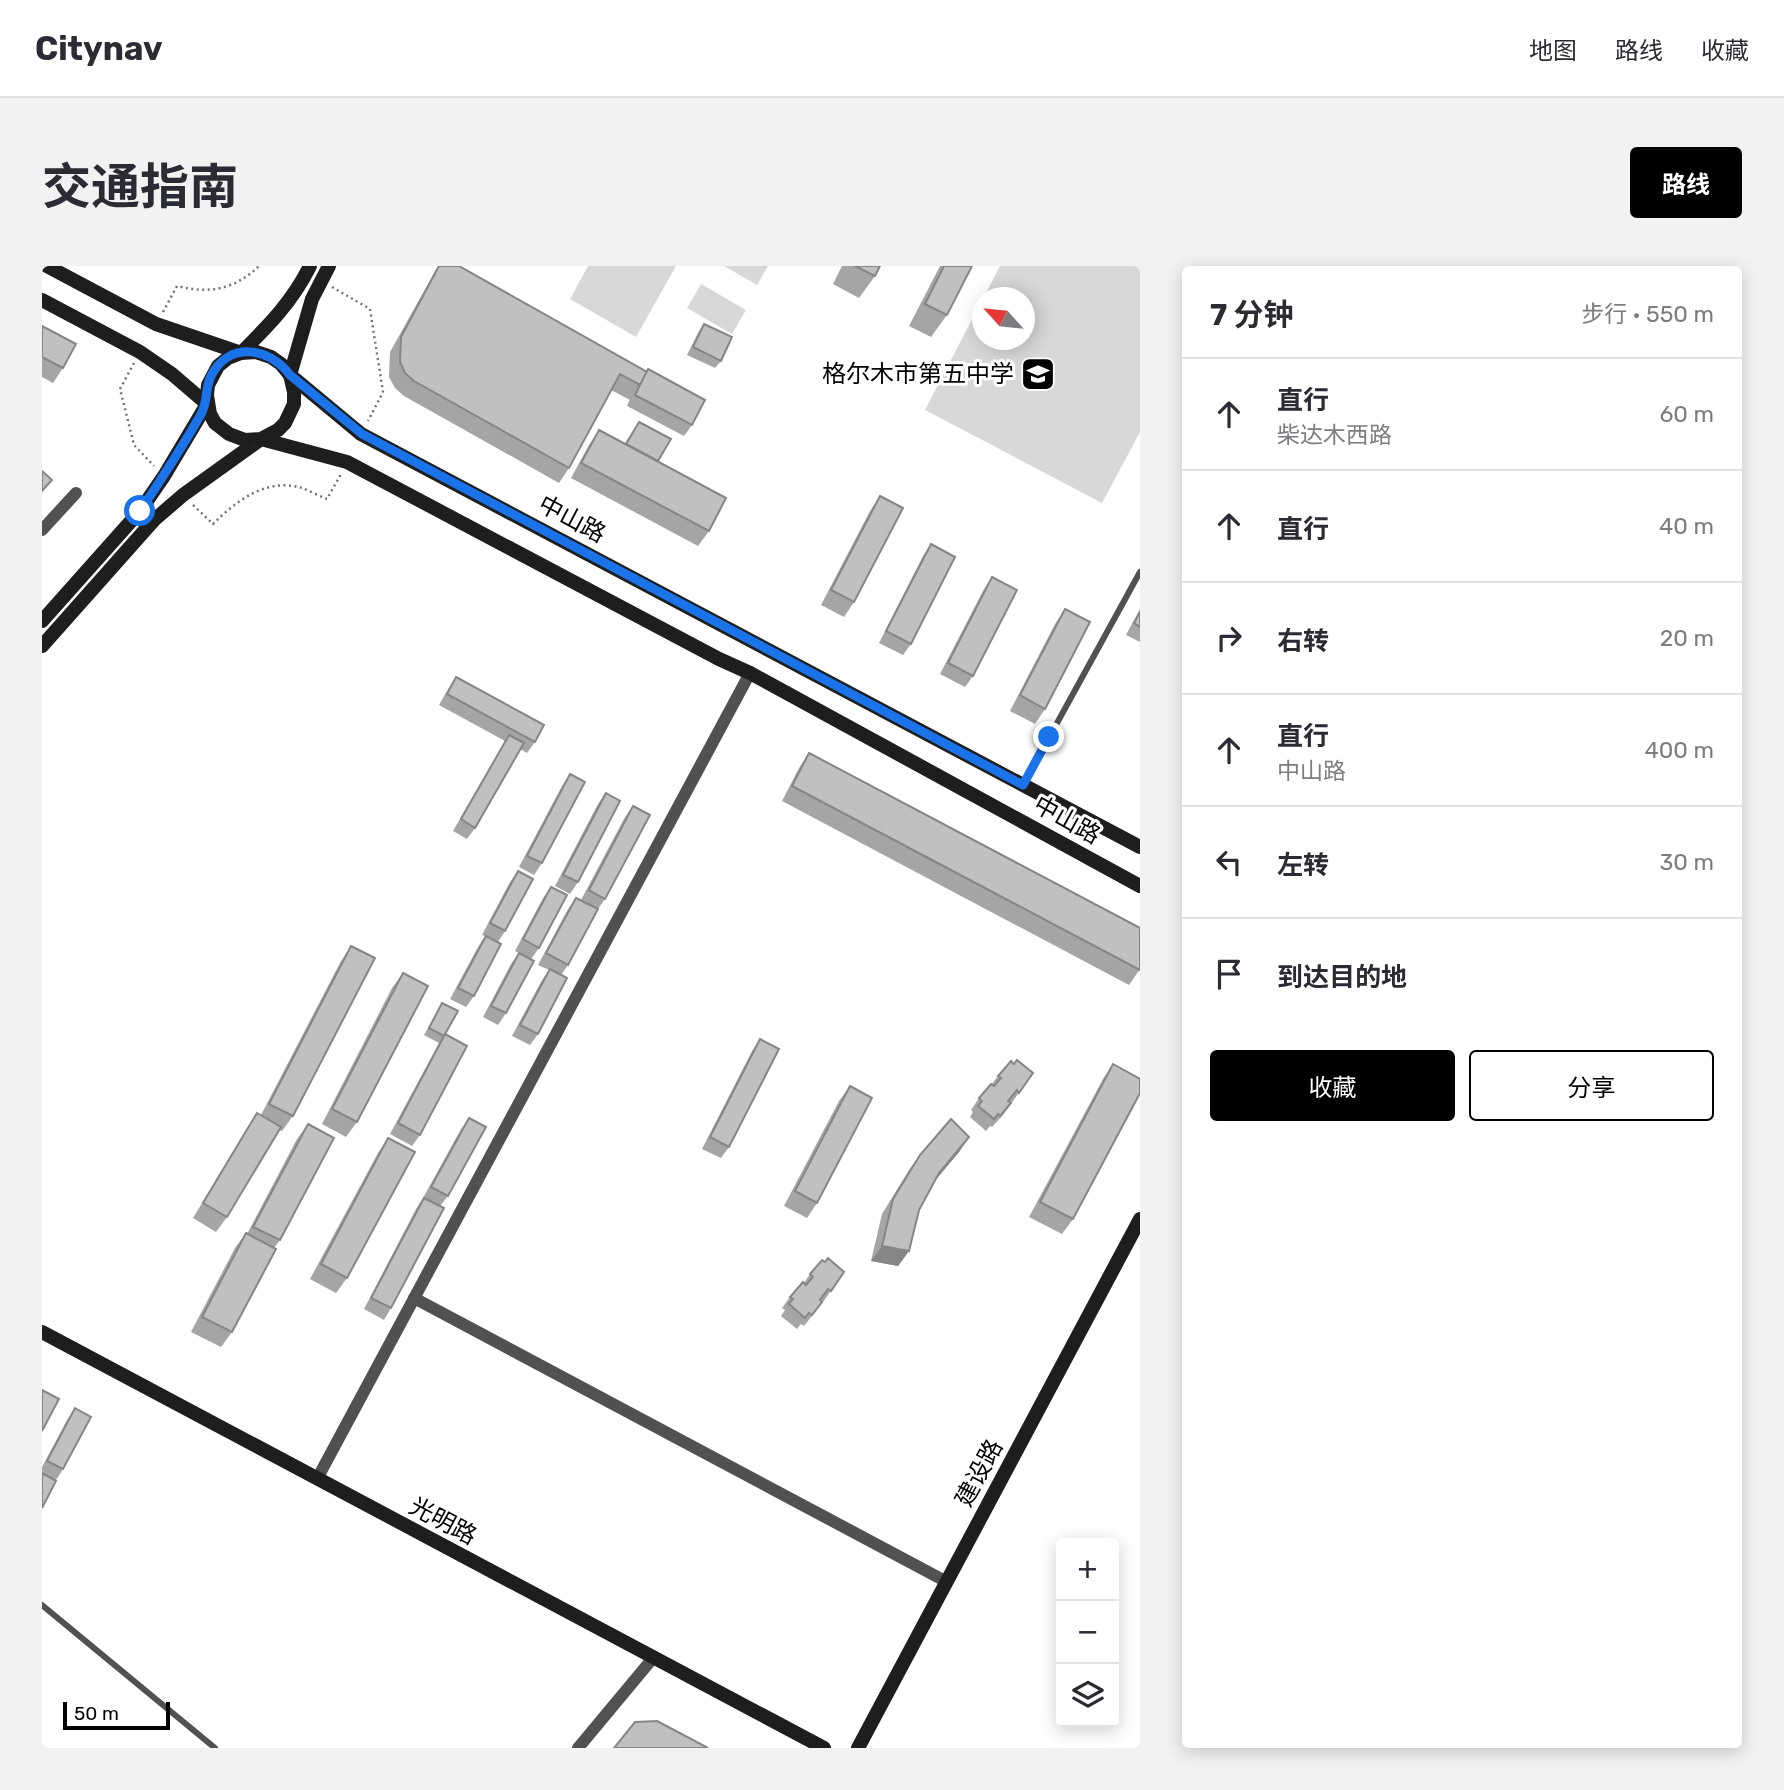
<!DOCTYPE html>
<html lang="zh">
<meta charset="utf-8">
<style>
body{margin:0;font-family:Rubik,"Noto Sans SC",sans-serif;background:#f2f2f3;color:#2b2b33}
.controls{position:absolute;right:21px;bottom:21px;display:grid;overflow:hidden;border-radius:7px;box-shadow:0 4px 18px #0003}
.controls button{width:63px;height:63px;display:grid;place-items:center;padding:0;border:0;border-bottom:2px solid #e1e1e2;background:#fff;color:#2b2b33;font:35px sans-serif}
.compass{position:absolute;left:930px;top:21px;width:63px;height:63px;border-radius:50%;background:#fff;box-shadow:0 4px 18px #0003;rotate:297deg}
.scale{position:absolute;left:21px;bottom:18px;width:107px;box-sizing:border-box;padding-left:7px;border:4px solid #000;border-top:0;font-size:19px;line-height:24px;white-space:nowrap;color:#000;-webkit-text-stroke:5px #fff;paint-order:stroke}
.stop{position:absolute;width:21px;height:21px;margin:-16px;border:5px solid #1a73e8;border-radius:50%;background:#fff}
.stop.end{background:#1a73e8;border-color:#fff;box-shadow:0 2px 7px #0008}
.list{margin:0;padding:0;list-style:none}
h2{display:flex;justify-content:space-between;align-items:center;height:91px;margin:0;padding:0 28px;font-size:30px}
h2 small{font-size:23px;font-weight:400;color:#7c7c81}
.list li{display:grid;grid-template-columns:46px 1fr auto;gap:21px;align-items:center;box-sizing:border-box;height:112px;padding:0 28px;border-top:2px solid #e1e1e2}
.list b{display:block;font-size:26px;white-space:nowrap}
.list p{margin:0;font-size:23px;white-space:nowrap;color:#7c7c81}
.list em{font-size:23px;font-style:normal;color:#7c7c81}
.actions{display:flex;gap:14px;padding:21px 28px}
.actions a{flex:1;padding:16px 0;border:2px solid #000;border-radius:7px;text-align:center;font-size:24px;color:#000}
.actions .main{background:#000;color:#fff}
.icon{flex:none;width:38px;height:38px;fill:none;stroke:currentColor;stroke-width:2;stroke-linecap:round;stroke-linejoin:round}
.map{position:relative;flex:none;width:1098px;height:1482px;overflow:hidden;border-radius:7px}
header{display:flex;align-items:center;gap:42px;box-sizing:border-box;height:98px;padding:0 35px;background:#fff;border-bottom:2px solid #e1e1e2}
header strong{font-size:33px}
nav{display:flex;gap:38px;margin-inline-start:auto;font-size:24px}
.intro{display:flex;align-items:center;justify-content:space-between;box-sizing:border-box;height:168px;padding:0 42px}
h1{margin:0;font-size:49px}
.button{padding:18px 32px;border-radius:7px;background:#000;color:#fff;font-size:24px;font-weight:700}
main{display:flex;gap:42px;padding:0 42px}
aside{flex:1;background:#fff;border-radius:7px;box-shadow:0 4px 18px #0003}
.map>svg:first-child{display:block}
</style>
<header>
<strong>Citynav</strong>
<nav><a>地图</a><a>路线</a><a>收藏</a></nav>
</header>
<div class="intro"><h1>交通指南</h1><a class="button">路线</a></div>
<main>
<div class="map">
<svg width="1098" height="1482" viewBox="0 0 1098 1482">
<rect width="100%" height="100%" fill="#fff"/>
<g fill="#d8d8d8">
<polygon points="546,0 634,0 594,71 528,33"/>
<polygon points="682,0 726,0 715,19"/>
<polygon points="958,0 1098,0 1098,166 1060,237 883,144 940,34 940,74 982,74 982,32 942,31"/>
<polygon points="659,18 704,44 690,68 645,42"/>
</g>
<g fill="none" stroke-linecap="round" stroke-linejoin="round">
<g stroke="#737373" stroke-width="2.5" stroke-dasharray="2 3.5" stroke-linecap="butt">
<polyline points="290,21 328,43 341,126 326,155"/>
<path d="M121,46L135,20C167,28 192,24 217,0"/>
<polyline points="92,97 78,123 92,179 112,200"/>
<path d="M151,239L171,258C194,235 225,211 260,222C268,225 277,230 285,233L299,208"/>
</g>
<g stroke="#515151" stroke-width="6">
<polyline points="981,519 1098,306"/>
<polyline points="0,1339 173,1482"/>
</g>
<g stroke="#515151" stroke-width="12">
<polyline points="0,264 34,227"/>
<polyline points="372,1032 905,1316"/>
<polyline points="275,1213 708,407"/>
<polyline points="536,1482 611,1392"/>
</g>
<g stroke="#1e1e1e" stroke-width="14">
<path d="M5,0L114,58L199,87C227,59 250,36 268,0"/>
<polyline points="287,0 270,33 248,109 319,168 1098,581"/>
<polyline points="0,34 98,86 130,108 165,138 122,210 98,245 0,355"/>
<polyline points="0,380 112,254 141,229 219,173 236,164 243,157 252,138 252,126 248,109 239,98 229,91 214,86 199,87 186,92 176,100 166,119 165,129 168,148 173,157 187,168 203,174 219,173 305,196 677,393 708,407 1098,620"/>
<polyline points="0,1066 782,1482"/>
<polyline points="816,1482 1098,953"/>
</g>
</g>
<g fill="#a5a5a5">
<polygon points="396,0 417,0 604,106 650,159 642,170 585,140 588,133 588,134 569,124 527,202 517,217 362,130 353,122 347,111 348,86"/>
<polygon points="800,0 838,0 833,10 817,32 791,18"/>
<polygon points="898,0 930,0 905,49 889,71 867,60"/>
<polygon points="662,58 679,95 673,102 645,89 657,65"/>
<polygon points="0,60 21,102 11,117 0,111"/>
<polygon points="597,156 616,195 667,265 656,280 529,212 547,179 557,164 583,177"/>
<polygon points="838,230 812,336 802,351 779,339 828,245"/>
<polygon points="889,278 869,378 861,389 837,377 881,290"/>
<polygon points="950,311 931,410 923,421 898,408 942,323"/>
<polygon points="1023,343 1003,443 993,458 968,445 1013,358"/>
<polygon points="1098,343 1098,376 1084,369"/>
<polygon points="414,411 493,476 485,487 478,483 433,562 425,573 411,565 463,475 397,439 406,423"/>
<polygon points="767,487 1098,703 1087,719 740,535 757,502"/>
<polygon points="528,508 500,597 492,609 477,601 520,520"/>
<polygon points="564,527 536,616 528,628 513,620 556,538"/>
<polygon points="591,540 563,633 556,643 526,699 519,709 496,768 488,779 470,770 500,714 507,704 496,699 526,643 534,632 539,634 583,551"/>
<polygon points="476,605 463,665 456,676 432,730 424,741 408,733 436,681 443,670 440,669 468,616"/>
<polygon points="509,621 497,682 489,693 473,685 501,632"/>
<polygon points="309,680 251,850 240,865 237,864 185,951 174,966 151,952 205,862 215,847 219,849 299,695"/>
<polygon points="477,687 464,747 456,759 441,751 469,698"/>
<polygon points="361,707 315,856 304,871 280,858 350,722"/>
<polygon points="400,737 404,769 378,869 370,880 348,868 397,777 382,769"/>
<polygon points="718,773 687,881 679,892 660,883 710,785"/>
<polygon points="972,798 991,807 961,849 950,861 948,860 944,865 928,851 931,846 929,844 937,832 950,818 956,810"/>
<polygon points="1071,798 1031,953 1020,968 987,951 1061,813"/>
<polygon points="808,820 775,937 765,952 742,940 797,835"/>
<polygon points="427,852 406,930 398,940 349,1042 342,1054 322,1043 374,943 381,932 419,863"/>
<polygon points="266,858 238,974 232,982 190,1066 179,1081 149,1066 193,982 204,967 205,968 255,873"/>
<polygon points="927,871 917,886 893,914 877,944 867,985 856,1000 829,995 840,948 867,904 878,889"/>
<polygon points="346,872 305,1012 294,1027 268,1013 336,887"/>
<polygon points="783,996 802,1006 781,1036 762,1060 759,1058 755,1063 739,1050 743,1044 740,1042 748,1031 762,1017 768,1008"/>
<polygon points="33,1142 21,1203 14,1214 0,1242 0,1201 25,1154"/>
</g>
<g fill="#868686">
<polygon points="927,871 917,886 887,922 897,907"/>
<polygon points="840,980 867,985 856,1000 829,995"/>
</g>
<g fill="#c0c0c0" stroke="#868686" stroke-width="2">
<polygon points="397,0 417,0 605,106 598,119 578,108 527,202 372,115 363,107 358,96 359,71"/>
<polygon points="813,0 838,0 833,10"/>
<polygon points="902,0 930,0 905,49 883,38"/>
<polygon points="662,58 690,71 679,95 651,81"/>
<polygon points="0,60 34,78 21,102 0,91"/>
<polygon points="606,103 663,134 650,159 593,129"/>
<polygon points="597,156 629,173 616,195 584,178"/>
<polygon points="557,164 684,232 667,265 539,197"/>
<polygon points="0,205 10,214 0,225"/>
<polygon points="838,230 861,242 812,336 789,324"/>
<polygon points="889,278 913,291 869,378 844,365"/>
<polygon points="950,311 975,324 931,410 906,397"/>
<polygon points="1023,343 1048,356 1003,443 978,429"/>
<polygon points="1098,346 1098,361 1092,357"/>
<polygon points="414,411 502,459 493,476 405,428"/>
<polygon points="467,469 482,477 433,562 419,553"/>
<polygon points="767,487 1098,662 1098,704 750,520"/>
<polygon points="528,508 543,516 500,597 485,590"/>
<polygon points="564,527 578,535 536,616 521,609"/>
<polygon points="591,540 608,549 563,633 547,624"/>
<polygon points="476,605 491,613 463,665 448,657"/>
<polygon points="509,621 525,629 497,682 481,673"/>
<polygon points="534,632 556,643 526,699 504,687"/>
<polygon points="444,670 459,678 432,730 416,722"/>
<polygon points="309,680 333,692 251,850 227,838"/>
<polygon points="477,687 492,695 464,747 449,740"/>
<polygon points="508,703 525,712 496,768 478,759"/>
<polygon points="361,707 386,720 315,856 290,843"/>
<polygon points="400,737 416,745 402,770 387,762"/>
<polygon points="403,768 425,780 378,869 356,857"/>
<polygon points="718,773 737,783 687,881 668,871"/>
<polygon points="975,794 991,807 977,827 975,824 966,835 969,837 958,850 956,848 952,853 936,840 940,835 937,832 949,818 952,820 959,812 956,810 969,795 972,798"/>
<polygon points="1071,798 1098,813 1098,827 1031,953 998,936"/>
<polygon points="808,820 830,832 775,937 753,925"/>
<polygon points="215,847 239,861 185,951 161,937"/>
<polygon points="427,852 444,861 406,930 389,921"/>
<polygon points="909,853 927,871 897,907 877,944 867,985 840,980 851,933 878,889"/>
<polygon points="266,858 292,872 238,974 211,961"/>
<polygon points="346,872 373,886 305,1012 279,998"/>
<polygon points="382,932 402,942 349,1042 329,1032"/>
<polygon points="204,967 234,983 190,1066 160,1051"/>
<polygon points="786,992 802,1006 789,1025 786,1023 778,1034 780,1036 770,1049 767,1047 763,1052 747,1038 751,1033 748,1031 761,1016 764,1019 771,1011 768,1008 780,994 783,996"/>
<polygon points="0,1124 17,1133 0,1165"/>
<polygon points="33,1142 49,1151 21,1203 5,1195"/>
<polygon points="0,1207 14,1215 0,1242"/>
<polygon points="615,1455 666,1482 572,1482 593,1456"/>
</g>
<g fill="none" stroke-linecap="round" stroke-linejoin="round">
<path stroke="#1a73e8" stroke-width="9" d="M98,245C119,214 139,183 158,150C167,135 162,125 169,110C187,75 227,81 248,109L320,168L981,519L1007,471"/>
</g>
<defs>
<g id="school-square" transform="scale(1.75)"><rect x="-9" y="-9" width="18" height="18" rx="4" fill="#000" stroke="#fff"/><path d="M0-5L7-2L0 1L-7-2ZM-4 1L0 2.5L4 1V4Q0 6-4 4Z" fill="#fff"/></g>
</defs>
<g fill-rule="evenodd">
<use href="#school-square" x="996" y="108"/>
</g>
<g text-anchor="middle" stroke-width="6" stroke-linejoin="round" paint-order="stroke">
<g font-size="24" fill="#000" stroke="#fff" text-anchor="end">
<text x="972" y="116">格尔木市第五中学</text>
</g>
<g font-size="24" fill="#000" stroke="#fff">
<text transform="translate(530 253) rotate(28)" y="8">中山路</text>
<text transform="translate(1025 554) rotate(29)" y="8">中山路</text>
<text transform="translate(937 1207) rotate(-62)" y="8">建设路</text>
<text transform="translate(401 1255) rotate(28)" y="8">光明路</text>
</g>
</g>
</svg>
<div class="controls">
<button>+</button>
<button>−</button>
<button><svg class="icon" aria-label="layers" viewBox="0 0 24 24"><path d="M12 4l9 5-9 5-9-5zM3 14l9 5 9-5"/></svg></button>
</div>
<svg class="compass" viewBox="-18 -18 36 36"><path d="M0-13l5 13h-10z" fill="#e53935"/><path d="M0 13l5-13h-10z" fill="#7c7c81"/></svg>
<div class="scale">50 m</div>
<div class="stop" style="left:98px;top:245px"></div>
<div class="stop end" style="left:1007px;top:471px"></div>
</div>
<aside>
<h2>7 分钟<small>步行 · 550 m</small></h2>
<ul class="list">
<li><svg class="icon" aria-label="ahead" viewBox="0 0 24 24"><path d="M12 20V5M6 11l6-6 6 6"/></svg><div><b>直行</b><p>柴达木西路</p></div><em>60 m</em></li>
<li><svg class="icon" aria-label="ahead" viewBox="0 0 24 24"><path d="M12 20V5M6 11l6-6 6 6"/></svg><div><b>直行</b></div><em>40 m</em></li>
<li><svg class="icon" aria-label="right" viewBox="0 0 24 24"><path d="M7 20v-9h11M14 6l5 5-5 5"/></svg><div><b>右转</b></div><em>20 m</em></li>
<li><svg class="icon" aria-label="ahead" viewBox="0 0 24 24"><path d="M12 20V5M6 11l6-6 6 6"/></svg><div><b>直行</b><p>中山路</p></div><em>400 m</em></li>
<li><svg class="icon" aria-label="left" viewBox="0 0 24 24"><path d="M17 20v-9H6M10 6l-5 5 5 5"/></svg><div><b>左转</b></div><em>30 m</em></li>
<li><svg class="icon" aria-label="arrive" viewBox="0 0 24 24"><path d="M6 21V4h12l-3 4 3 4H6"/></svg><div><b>到达目的地</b></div></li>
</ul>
<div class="actions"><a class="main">收藏</a><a>分享</a></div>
</aside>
</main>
